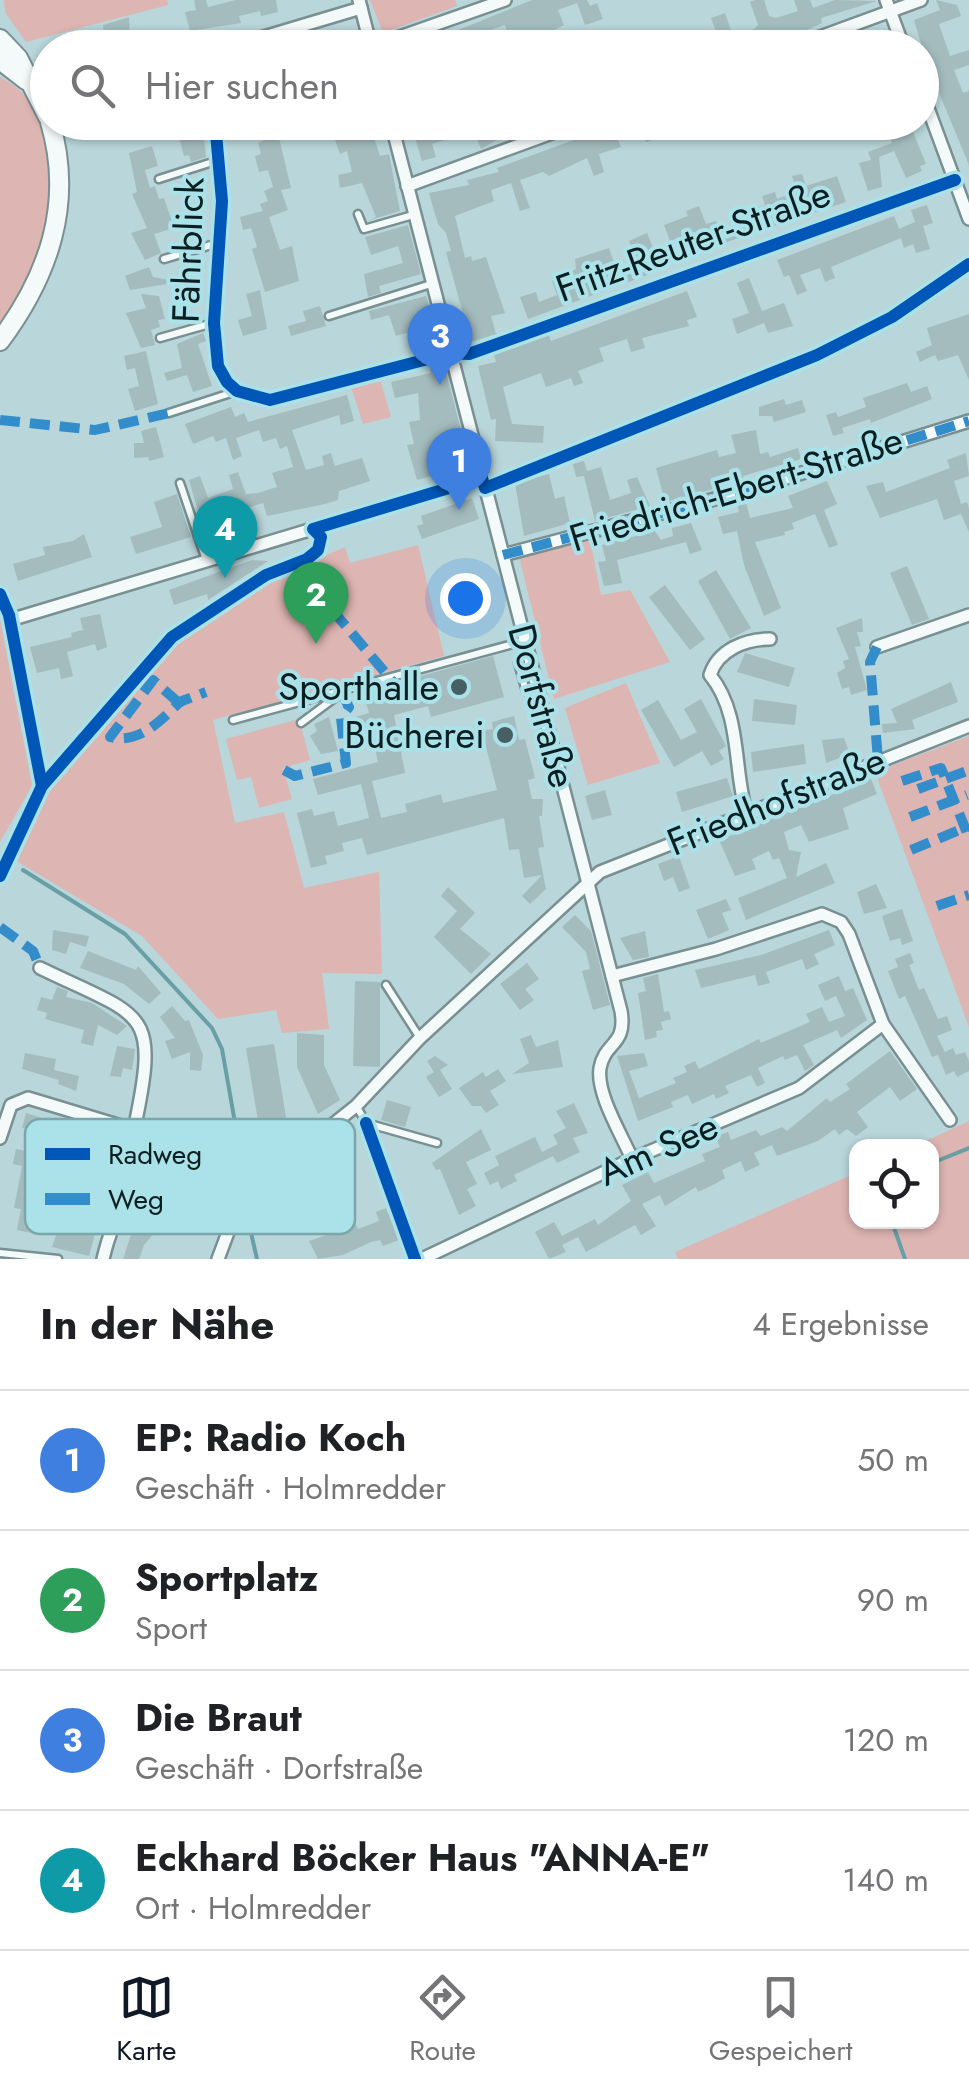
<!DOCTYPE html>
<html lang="de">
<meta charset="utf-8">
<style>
body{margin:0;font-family:Jost,sans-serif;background:#f6f6f6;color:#202124}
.controls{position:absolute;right:30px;bottom:30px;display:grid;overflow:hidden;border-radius:20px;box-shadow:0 2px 8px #0004}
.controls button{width:90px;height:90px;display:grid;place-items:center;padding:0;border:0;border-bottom:2px solid #e0e0e0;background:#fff;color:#202124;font:50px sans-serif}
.you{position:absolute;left:465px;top:598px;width:35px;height:35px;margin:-25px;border:8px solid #fff;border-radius:50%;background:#1a73e8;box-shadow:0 0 0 15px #1a73e833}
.badge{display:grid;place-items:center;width:65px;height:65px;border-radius:50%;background:#111827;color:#fff;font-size:32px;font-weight:700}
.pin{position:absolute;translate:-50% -82px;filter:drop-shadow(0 2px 5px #0008)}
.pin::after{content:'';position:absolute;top:52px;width:35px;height:30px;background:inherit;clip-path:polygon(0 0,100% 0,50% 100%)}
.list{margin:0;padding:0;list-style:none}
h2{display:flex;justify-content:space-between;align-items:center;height:130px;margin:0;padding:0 40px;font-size:42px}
h2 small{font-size:32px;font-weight:400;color:#757577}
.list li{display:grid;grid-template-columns:65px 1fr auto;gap:30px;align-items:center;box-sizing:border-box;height:140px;padding:0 40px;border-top:2px solid #e0e0e0}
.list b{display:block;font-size:38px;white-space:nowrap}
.list p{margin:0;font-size:32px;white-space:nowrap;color:#757577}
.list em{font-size:32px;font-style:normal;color:#757577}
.icon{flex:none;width:55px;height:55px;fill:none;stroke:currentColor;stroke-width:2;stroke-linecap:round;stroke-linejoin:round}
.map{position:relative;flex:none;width:969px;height:1259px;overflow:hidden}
.search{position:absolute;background:#fff;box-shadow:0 2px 8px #0004;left:30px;right:30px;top:30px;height:110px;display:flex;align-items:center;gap:25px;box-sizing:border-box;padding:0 35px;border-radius:55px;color:#757577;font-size:38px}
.sheet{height:690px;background:#fff}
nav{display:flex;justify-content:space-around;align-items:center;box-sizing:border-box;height:140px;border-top:2px solid #e0e0e0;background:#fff;font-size:28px;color:#757577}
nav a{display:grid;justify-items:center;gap:5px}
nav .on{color:#111827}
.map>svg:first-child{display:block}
</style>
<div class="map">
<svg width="969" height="1259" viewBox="0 0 969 1259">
<rect width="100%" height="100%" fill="#b9d6da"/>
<g fill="#ddb5b2">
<polygon points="4,0 167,0 168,5 26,42 5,12"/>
<polygon points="370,0 455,0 457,6 383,33"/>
<path d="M0,77C87,121 48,263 0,323Z"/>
<polygon points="380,379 391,417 363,424 351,387"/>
<polygon points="590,540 601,595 630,590 670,662 554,699 519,556"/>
<polygon points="418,545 444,656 213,720 235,823 284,812 304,888 379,872 382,974 322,973 329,1029 282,1033 276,1010 218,1019 142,936 13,859 46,789 188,632 280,576 345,547 350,563"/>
<polygon points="0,601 7,617 33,784 0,842"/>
<polygon points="626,683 660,763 588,785 565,708"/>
<polygon points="299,719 310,760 283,768 292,799 259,808 251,777 237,780 226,739"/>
<polygon points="969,736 969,1027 875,772"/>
<polygon points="969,1121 969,1259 906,1259 894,1222 932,1222 932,1146 915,1146"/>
<polygon points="856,1173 856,1222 890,1222 903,1259 678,1259 675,1252"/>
</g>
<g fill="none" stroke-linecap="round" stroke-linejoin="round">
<g stroke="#689fa5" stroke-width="4">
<polyline points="23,870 125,934 212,1028 222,1049 237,1134"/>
<polyline points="932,1163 969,1148"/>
<polyline points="892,1222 905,1259"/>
<polyline points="249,1224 257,1259"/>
</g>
</g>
<g fill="#a4bcbe">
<polygon points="194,0 206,0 208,7 236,0 276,0 278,12 261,16 260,11 239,16 241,23 190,31 185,12 196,10"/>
<polygon points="532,0 587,0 590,6 597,3 603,19 585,25 577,3 558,10 564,25 519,48 513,48 505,25 484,32 490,48 414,48"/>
<polygon points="755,0 764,0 769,16 776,18 798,11 794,0 810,0 813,8 835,0 877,1 821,18 822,23 807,30 747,48 675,48 675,36 686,33 689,41 716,32 711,18 725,13 733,36 754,29 758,25 750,2"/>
<polygon points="936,0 957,5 961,16 939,24 950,56 969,50 969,65 954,70 963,93 969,91 969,165 927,64 914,20 940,10"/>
<polygon points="129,17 130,48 106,48 103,25"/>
<polygon points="175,122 202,122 206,157 191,162 189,155 184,156"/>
<polygon points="257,122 273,122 280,142 291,188 281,190 288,210 269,217 280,250 292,246 299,281 265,292 252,249 257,247 251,228 243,230 240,217 263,211 260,204 268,201 264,191 273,187 268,170 259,172 255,156 261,154 258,143 263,141"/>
<polygon points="347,122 369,122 380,156 389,154 400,211 370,220 376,217 362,183 340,188 338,175 352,172 347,151 340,154 331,128"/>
<polygon points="410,122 514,122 519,135 510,138 509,133 481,149 474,131 432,144 436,157 422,161"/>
<polygon points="623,122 666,124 654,128 658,138 646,142 642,132 618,140 621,147 599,154 604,172 594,176 587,158 549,176 543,172 520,180 530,208 520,211 511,183 491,190 494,201 455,216 465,258 471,256 472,261 486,257 505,313 491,316 496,334 471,342 446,252 451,251 446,233 438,224 429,193 469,185 467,180 499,172 497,168"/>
<polygon points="895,122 909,122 926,164 920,166 922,171 906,178 894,151 879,157 882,187 868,191 859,163 871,160 868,152 892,143 888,133 898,129"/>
<polygon points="152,146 158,166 145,170 150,188 155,186 159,199 164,198 174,228 154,234 161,253 145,260 131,233 147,228 132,194 137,192 129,153"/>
<polygon points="802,174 806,186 837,176 846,202 712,247 709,237 679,249 675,239 670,241 664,225 688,216 686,211 699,206 706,224 716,221 720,230 747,220 744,213 765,205 762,196 775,192 777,199 797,191 792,176"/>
<polygon points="927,205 933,223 923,226 930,249 916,253 913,244 904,248 901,238 831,267 835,278 825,282 820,268 800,275 807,291 797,295 789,275 784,277 777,260 894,216 899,229 915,222 911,210"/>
<polygon points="408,225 421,274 379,286 381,293 368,297 364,274 403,263 398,246 371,255 365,237"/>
<polygon points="647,233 657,257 648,260 653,273 528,319 520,297 536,292 539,302 557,295 552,281 576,269 575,259 609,248 616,268 637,261 629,241"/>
<polygon points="149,267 153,277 180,282 130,290 125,276"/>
<polygon points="749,278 762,311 784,303 793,326 768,333 764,323 737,334 732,319 749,313 737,283"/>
<polygon points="260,290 267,329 243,336 238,320 252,316 246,294"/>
<polygon points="687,291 697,317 687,320 689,326 642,338 645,348 631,352 627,339 599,348 604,361 578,371 583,383 574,386 571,378 546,387 541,373 503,387 512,424 544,426 543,443 495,441 496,419 491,420 478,366 496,362 494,355 514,348 549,335 551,341"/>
<polygon points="141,294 159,296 165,319 158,320 160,327 151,330 155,345 141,348 126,313 146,308"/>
<polygon points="426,296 433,320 412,325 414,331 396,336 389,315 371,320 369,311"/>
<polygon points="320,306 326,326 291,336 288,326 306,321 303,311"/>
<polygon points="969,314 969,380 958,355 938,361 935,355 920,362 916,352 932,345 927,328"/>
<polygon points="203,333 206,341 198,344 212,386 193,392 187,375 167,381 164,373 182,368 177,344"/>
<polygon points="146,351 158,404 135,411 128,389 139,386 135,368 127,370 124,356"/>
<polygon points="444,365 471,468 456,471 452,456 431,461 435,475 417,480 407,445 414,444 409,422 420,420 418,393 395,398 391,382 431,373 430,369"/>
<polygon points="907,383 911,392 927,386 932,399 871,423 870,419 842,428 844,433 833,436 826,415 836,412 838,417 866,407 863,398"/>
<polygon points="347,395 354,421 341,425 339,415 292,430 306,470 324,465 322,456 331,453 335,466 362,458 370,481 339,491 338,500 325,504 267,516 263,503 244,509 243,518 217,527 222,541 208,545 189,480 200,476 208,498 233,489 229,475 238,472 246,494 258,493 277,487 272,473 293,467 287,446 280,449 276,438 263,442 259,430 236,438 242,456 233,460 226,438 216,442 213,436 193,444 185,424 231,407 235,417 244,413 248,422"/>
<polygon points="784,399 786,405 802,400 806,412 774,422 772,416 759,416 759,407"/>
<polygon points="156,427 164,457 149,461 148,457 134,458 134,443 144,443 141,431"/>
<polygon points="756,430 760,454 768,452 770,457 798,448 801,459 743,476 745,481 665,502 656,468 717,450 719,457 736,453 731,435"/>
<polygon points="966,453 969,476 954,481 961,504 967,502 969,509 969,532 961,514 944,520 937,499 880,518 866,486 883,482 886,492 950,468 947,460"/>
<polygon points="584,461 587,471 601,467 610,500 631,493 627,480 637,477 650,506 595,521 584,476 576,477 573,464"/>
<polygon points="549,474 555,499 564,496 570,523 524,536 515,483"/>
<polygon points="827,481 837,504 824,510 838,545 829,548 815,514 792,523 794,529 784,532 785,535 755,542 781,608 764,616 744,565 737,531 723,534 718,517 739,512 737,504 746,502 750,518 793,508 788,496"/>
<polygon points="177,494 191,537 136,554 130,537 162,527 154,502"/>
<polygon points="472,498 479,519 422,539 417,526 423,524 421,516"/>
<polygon points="691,523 702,550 690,554 686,542 617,560 622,583 604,586 598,562 606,561 602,545 655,531 661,540 673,536 672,528"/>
<polygon points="84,534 92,557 18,581 13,564 45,555 43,547 73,541"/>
<polygon points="252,560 268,561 208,600 207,594 174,605 169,590"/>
<polygon points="907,566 929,619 912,625 890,573"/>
<polygon points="716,570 751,628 730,639 698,581"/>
<polygon points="665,585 705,639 690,650 649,597"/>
<polygon points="100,614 107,647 97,651 95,644 67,652 73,676 61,679 59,668 37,673 30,647 72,637 71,633 83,630 80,618"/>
<polygon points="862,618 863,632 857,632 861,646 855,647 867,690 851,695 849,687 842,689 837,673 845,668 843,661 849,659 836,628"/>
<polygon points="745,653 795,668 789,687 737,672"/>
<polygon points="493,656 504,697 431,717 428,706 394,715 405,773 372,781 381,818 407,812 405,804 441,794 443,803 497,790 482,731 493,729 492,722 514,716 519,740 525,739 535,778 528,780 532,799 543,799 542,816 539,816 544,847 538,848 546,889 530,904 522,896 542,875 524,878 519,849 509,850 504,818 367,855 362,838 342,843 344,851 325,856 327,864 311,868 297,813 312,809 314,816 334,811 338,826 369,818 361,784 318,795 313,779 378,762 371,732 357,736 352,718 369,713 363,692"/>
<polygon points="951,682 958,702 912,720 915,729 883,733 882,724 897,723 891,709"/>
<polygon points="701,699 726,746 719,751 724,759 711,766 702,751 674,767 641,710 658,700 681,740 697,732 684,709"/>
<polygon points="754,699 797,705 795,725 752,721"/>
<polygon points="329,717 338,751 321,754 310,736 317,731 314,724"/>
<polygon points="844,738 850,754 826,763 822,740"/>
<polygon points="804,744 806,764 753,772 751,752"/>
<polygon points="727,778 733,796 682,812 676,792"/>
<polygon points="871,779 877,794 843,808 849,829 809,842 801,825 784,832 789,850 801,852 796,877 826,863 835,883 746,920 738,898 787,878 779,858 773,860 769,851 752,859 756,869 735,876 719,840"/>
<polygon points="605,790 612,815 592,820 585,796"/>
<polygon points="679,856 690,888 679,892 673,877 664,881 658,864"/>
<polygon points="876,884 887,908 864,914 857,892"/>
<polygon points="448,887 475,913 460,929 491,954 471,974 434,937 457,911 441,896"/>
<polygon points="726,899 731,910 722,913 729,930 708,939 696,910"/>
<polygon points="902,909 913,941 902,945 900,938 890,941 882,916"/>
<polygon points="575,915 591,931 610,1005 593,1010 582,971 590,969 586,952 562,927"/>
<polygon points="53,930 89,936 86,947 70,942 66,954 52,950"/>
<polygon points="829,930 835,945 814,954 819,964 806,970 802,959 766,972 770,983 758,986 755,975 701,988 695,970 761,955"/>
<polygon points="645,931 649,957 633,960 620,938"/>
<polygon points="88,951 136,970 138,966 161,993 149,1004 124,984 80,968"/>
<polygon points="910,953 914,963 909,965 919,990 924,988 938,1019 947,1016 952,1030 937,1036 945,1052 953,1048 956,1055 965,1052 969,1061 969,1071 957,1077 954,1071 946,1075 938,1055 932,1057 905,996 899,999 888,971 898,967 895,959"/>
<polygon points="527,963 539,979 525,989 534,1000 520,1010 500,984"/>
<polygon points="658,974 664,1012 669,1011 671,1019 661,1022 663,1030 656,1031 657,1037 645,1040 638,993 646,991 643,978"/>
<polygon points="839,976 845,991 853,988 867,1020 841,1038 837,1030 803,1045 814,1065 805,1071 797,1055 785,1060 783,1056 758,1068 765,1083 757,1087 751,1075 725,1086 729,1093 716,1099 714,1094 692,1104 688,1095 671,1102 673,1107 638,1121 617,1056 644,1053 648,1066 629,1071 639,1098 676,1083 673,1078 687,1072 684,1066 695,1061 699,1069 759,1039 761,1043 810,1022 806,1014 822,1007 829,1022 845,1016 836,996 825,1001 818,985"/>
<polygon points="355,981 380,982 380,1067 353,1066"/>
<polygon points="57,987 68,991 66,997 92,1003 127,1026 117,1035 98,1025 93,1046 81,1043 84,1030 45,1019 47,1013 37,1010 41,997 52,1000"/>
<polygon points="172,1006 185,1021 189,1020 203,1055 201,1071 190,1070 190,1052 172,1059 165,1041 175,1038 160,1017"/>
<polygon points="297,1033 324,1035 324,1065 340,1100 318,1114 297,1067"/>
<polygon points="531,1035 536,1047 558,1040 563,1067 512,1074 529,1063 520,1039"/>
<polygon points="274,1044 287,1123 259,1127 246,1048"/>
<polygon points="117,1046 135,1049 132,1070 123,1068 121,1077 110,1076"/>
<polygon points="890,1051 917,1089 900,1101 890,1087 857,1112 868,1127 856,1136 847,1129 839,1135 835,1129 818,1141 777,1156 772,1145 754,1153 760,1165 745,1172 741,1161 722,1170 725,1178 715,1184 698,1192 696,1187 665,1206 660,1195 642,1204 656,1226 641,1235 635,1225 586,1252 578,1237 562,1245 566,1252 549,1259 535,1232 554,1222 562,1236 595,1219 598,1225 631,1201 622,1185 648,1172 654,1183 705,1161 702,1154 720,1147 715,1137 728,1132 731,1140 756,1130 761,1136 782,1127 787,1131 827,1098 830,1102 850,1089 846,1084"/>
<polygon points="25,1053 56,1059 54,1070 79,1076 76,1091 58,1084 59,1080 22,1069"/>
<polygon points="435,1056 448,1065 440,1070 452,1089 439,1097 426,1077 434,1072 427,1061"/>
<polygon points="498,1069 506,1081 490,1091 499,1105 486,1113 481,1106 472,1106 459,1088 483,1072 486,1077"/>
<polygon points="387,1100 411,1107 405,1127 381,1120"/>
<polygon points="574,1103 588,1133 573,1138 580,1152 557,1163 553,1156 514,1175 517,1181 501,1189 498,1181 490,1185 484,1173 499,1165 495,1156 535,1137 542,1152 558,1144 553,1135 566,1128 556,1111"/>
<polygon points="26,1113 45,1119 40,1138 59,1142 57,1156 38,1152 32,1180 48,1183 46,1196 39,1195 36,1234 17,1230 21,1209 14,1208 22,1166 13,1164 16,1149 26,1151 32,1130 22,1128"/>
<polygon points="481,1129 491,1150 466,1162 477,1184 467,1189 476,1206 459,1215 440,1169 436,1170 432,1163"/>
<polygon points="104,1167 121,1174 100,1215 89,1256 52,1247 66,1205 81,1209"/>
<polygon points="183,1179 193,1188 144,1245 139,1259 123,1259 133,1228 127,1223 133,1216 141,1222"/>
<polygon points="386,1208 399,1240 383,1246 380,1240 371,1242 343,1255 318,1259 309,1241 347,1228 343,1220 352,1215 358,1229 379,1221 376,1212"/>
</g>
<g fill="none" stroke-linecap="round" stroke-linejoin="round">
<g stroke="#799092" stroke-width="11">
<g id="lane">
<polyline points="159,179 219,160"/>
<polyline points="358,214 364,229 413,215"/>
<polyline points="164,259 218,243"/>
<polyline points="329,316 431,284"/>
<polyline points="160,338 213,323"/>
<polyline points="169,413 237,391"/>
<polyline points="180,483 206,560"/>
<polyline points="526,650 518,663 526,691 537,698"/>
<polyline points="233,720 524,641"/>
<polyline points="301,723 344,691"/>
<polyline points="386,985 420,1038"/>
<polyline points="357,1107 366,1123 437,1143"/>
<polyline points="0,1253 58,1259"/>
</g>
</g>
<g stroke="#799092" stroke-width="16">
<g id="street">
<polyline points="359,0 371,47 505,0"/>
<polyline points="886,0 904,48"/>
<polyline points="227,48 361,8"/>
<polyline points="790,48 921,0"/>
<polyline points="922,92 969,219"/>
<polyline points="215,122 222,201 214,323 218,366 227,382 237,391 270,400 451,353 469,354 955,180"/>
<path d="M391,122L621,1011C627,1046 605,1041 600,1068C596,1094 622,1135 632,1159"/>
<polyline points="407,186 582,122"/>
<polyline points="503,555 741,492 969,421"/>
<polyline points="10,620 482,478"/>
<polyline points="877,647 969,615"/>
<path d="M747,816C733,770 742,714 710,675C718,650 745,639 770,639"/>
<path d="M40,968C145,1019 160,1007 134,1130"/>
<polyline points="883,1024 950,1120"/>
<polyline points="0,1138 11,1105 28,1098 134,1130 180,1157"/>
<path d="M103,1259C114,1212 134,1177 180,1157L239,1203"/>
<polyline points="218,1259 239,1203 253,1188 356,1106 420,1038 600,872 969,726"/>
<polyline points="422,1259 632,1159 799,1088 883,1024 849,934 841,922 822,914 716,949 612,976"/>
</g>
</g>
<g stroke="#799092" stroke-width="22">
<g id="secondary">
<polyline points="0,39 18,58 48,117"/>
<polyline points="0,60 26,80"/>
<path d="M0,341C49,275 74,203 50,122"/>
</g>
</g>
<use href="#lane" stroke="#f4f9f9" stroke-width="6"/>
<use href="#street" stroke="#f4f9f9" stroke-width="11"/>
<use href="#secondary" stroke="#f4f9f9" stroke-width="18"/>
<g stroke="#348dcb" stroke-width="10" stroke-dasharray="20 10" stroke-linecap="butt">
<polyline points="0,420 95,430 169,413"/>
<polyline points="503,555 741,492 969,421"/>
<polyline points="300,562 301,573 394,683"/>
<polyline points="877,647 870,662 878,760"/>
<path d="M179,703L153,680L110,737C139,744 159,722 179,703L182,701L206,692"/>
<polyline points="284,770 295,776 346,763 341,718 349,707 342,694"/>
<polyline points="902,781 941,768 969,838"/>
<polyline points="918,789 967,771"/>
<polyline points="910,817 967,795"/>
<polyline points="911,850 969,826"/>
<polyline points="937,906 969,895"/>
<polyline points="0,927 33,951 40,968"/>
</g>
<g stroke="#abe1e8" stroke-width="19">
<g id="cycleway">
<polyline points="215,122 222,201 214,323 218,366 227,382 237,391 270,400 451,353 469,354 955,180"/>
<polyline points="0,594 9,615 42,786"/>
<polyline points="0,876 42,786 172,637 266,575 307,559 318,550 321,537 313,529 482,478 485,488 817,355 892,317 969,264"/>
<polyline points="366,1123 415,1259"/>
</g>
</g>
<use href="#cycleway" stroke="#0057b8" stroke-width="12"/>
</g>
<g fill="#475f62" stroke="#abe1e8" stroke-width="4">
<circle cx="459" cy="687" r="10"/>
<circle cx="505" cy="735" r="10"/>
</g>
<g text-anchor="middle" stroke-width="8" stroke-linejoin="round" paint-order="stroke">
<g font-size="38" fill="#091f21" stroke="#abe1e8">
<text transform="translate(693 241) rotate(-20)" y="13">Fritz-Reuter-Straße</text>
<text transform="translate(188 250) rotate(-88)" y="13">Fährblick</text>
<text transform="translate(736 489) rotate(-17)" y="13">Friedrich-Ebert-Straße</text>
<text transform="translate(542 706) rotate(75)" y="13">Dorfstraße</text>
<text transform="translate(776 801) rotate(-22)" y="13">Friedhofstraße</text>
<text transform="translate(658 1149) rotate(-24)" y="13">Am See</text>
</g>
<g font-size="38" fill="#091f21" stroke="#abe1e8" text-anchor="end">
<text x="439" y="700">Sporthalle</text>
<text x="485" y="748">Bücherei</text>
</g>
</g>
<rect x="25" y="1119" width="330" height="115" rx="15" fill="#abe1e8" stroke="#7aa7ac" stroke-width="2.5"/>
<rect x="45" y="1148" width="45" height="12" fill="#0057b8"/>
<rect x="45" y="1193" width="45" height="12" fill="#348dcb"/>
<g font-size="28" fill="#091f21">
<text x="108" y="1164">Radweg</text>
<text x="108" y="1209">Weg</text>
</g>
</svg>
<div class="controls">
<button><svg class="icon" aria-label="locate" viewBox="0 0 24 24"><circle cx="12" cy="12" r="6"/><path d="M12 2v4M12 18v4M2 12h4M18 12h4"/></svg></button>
</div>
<div class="you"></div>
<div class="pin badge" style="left:459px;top:510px;background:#3f7fe0">1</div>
<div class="pin badge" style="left:316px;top:644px;background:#2e9e5b">2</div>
<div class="pin badge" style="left:440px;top:385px;background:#3f7fe0">3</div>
<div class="pin badge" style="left:225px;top:578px;background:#0f9aa8">4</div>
<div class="search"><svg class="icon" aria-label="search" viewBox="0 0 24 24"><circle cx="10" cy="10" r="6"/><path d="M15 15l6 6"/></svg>Hier suchen</div>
</div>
<section class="sheet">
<h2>In der Nähe<small>4 Ergebnisse</small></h2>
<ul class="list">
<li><span class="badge" style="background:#3f7fe0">1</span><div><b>EP: Radio Koch</b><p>Geschäft · Holmredder</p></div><em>50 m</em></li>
<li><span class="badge" style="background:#2e9e5b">2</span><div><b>Sportplatz</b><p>Sport</p></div><em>90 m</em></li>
<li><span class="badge" style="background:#3f7fe0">3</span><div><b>Die Braut</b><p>Geschäft · Dorfstraße</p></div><em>120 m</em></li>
<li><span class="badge" style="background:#0f9aa8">4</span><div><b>Eckhard Böcker Haus &quot;ANNA-E&quot;</b><p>Ort · Holmredder</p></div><em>140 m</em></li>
</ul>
</section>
<nav>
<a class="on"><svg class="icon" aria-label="map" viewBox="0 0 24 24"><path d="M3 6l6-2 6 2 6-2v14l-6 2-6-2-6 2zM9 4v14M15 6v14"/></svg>Karte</a>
<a><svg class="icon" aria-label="directions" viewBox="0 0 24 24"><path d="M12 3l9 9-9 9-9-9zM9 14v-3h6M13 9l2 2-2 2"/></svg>Route</a>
<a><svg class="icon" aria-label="saved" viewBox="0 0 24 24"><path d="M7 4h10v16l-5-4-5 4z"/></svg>Gespeichert</a>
</nav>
